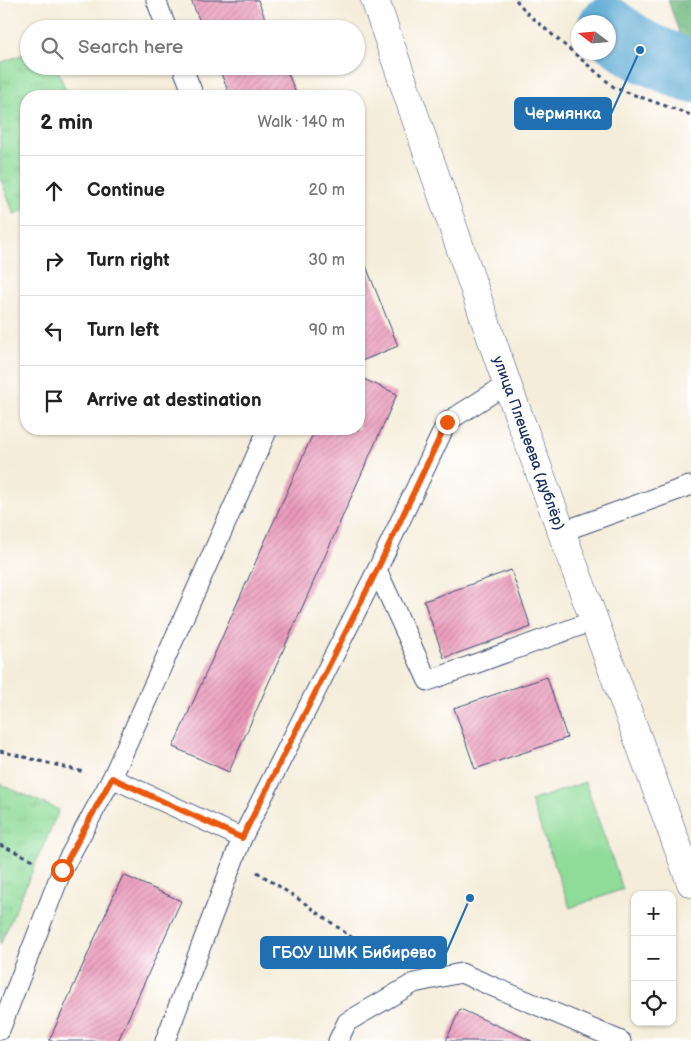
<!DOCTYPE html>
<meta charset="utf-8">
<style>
body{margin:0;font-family:"Balsamiq Sans",sans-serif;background:#f6f6f6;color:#222}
.controls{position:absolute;right:15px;bottom:15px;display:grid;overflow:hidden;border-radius:10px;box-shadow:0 1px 4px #0004}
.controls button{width:45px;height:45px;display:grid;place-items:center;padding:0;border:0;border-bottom:1px solid #e0e0e0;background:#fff;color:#222;font:25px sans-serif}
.compass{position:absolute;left:571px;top:15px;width:45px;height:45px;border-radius:50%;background:#fff;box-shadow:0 1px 4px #0004;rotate:286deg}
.stop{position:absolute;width:15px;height:15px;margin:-11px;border:4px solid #ea580c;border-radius:50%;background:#fff}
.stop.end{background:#ea580c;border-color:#fff;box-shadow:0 1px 5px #0008}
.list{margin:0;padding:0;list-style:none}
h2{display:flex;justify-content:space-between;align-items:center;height:65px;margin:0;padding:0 20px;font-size:21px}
h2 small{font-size:16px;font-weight:400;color:#767676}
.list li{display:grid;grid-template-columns:32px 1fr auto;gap:15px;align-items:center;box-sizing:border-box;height:70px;padding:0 20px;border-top:1px solid #e0e0e0}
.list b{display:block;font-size:19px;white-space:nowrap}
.list em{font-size:16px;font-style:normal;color:#767676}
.icon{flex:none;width:28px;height:28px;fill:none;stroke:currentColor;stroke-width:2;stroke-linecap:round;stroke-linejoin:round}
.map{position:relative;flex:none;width:691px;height:1041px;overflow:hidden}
.search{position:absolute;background:#fff;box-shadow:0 1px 4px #0004;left:20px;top:20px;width:345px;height:55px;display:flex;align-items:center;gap:12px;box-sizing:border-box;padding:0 18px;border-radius:28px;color:#767676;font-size:19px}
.panel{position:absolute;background:#fff;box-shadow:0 1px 4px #0004;left:20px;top:90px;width:345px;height:345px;border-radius:20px}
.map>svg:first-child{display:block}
</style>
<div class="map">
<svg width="691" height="1041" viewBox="0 0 691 1041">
<defs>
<pattern id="forest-crowns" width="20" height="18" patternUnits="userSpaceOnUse" patternTransform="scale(1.25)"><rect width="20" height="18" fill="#73bb80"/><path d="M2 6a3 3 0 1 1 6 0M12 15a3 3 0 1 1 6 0" fill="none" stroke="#5e986c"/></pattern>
<pattern id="park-tufts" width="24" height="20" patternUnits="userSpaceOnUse" patternTransform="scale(1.25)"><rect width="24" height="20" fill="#8fdb98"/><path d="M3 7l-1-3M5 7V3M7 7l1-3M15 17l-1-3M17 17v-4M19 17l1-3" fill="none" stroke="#7bbc85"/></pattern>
<pattern id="building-hatch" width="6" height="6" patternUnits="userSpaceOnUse" patternTransform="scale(1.25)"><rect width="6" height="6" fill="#ea95b6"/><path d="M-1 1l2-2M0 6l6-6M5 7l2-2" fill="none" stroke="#bd7a97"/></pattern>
</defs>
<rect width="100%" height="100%" fill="#fff"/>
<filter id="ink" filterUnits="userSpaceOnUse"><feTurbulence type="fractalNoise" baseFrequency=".02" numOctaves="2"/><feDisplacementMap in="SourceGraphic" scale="10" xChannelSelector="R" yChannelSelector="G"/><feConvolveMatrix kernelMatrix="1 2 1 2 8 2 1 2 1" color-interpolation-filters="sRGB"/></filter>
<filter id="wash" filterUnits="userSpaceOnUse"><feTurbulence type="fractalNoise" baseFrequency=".0096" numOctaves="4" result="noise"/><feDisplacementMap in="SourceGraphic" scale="20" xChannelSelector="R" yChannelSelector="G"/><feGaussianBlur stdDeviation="1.12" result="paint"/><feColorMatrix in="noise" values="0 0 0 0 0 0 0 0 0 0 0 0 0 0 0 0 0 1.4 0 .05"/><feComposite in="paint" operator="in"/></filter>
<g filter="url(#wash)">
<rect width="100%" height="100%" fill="#f5edda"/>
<polygon fill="#8fdb98" stroke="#55857b" points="585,782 623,889 570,908 531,801"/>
<polygon fill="url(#forest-crowns)" stroke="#47756f" points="668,0 691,0 691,67"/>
<g fill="url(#park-tufts)" stroke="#55857b">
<polygon points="29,52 29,66 56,66 68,96 26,96 26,209 14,214 0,177 0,63"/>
<polygon points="0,784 59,810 0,945"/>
</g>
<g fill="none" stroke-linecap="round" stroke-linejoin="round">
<polyline stroke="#58a7d2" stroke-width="62" points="608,28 640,50 691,72"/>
</g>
<g id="blocks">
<g fill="url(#building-hatch)">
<polygon points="191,0 258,0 269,29 203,29"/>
<polygon points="218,66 285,66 297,96 230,96"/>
<polygon points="360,251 398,346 359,362 359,252"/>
<polygon points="359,377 397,394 229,772 173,747 315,429 359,429"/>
<polygon points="511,570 531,627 444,658 424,601"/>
<polygon points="547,677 567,738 475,769 454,708"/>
<polygon points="123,875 181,901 118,1041 49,1041"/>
<polygon points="460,1009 532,1041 446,1041"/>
</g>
</g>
</g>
<g filter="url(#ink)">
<use href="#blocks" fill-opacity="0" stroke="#3c4c71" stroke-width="1"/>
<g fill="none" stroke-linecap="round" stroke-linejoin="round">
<g stroke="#3c4c71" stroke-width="21">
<g id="lane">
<polyline points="156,0 167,29"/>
<polyline points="182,66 194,96"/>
<polyline points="561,532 689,486"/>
<polyline points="377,570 428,681 593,621"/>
<polyline points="112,778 242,838"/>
<polyline points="0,1030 62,870 112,778 268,429"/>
<polyline points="165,1041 242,838 377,570 447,422 507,384"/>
<polyline points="338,1041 347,1022 414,983 461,973 621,1041"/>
</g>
</g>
<g stroke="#3c4c71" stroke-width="29">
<polyline id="street" points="375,0 507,384 691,883"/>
</g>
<g stroke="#3c4c71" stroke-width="3" stroke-dasharray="4 4" stroke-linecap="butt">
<polyline points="516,0 528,14 615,88 691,115"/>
<polyline points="0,751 84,772"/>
<polyline points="0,845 36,861"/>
<polyline points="257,872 303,902 391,966"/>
</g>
<use href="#lane" stroke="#fff" stroke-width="19"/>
<use href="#street" stroke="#fff" stroke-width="28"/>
</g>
</g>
<g fill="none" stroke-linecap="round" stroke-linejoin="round" filter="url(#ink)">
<polyline stroke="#ea580c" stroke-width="6" points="62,870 112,778 242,838 377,570 447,422"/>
</g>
<g text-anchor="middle" stroke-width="4.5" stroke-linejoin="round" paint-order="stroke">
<g font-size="15" fill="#1b2f5e" stroke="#fff">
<text transform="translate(529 443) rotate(70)" y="5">улица Плещеева (дублёр)</text>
</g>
</g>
<path fill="none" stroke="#1f6fb2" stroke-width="2" d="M640 50L611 114M470 898L446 953"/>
<g fill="#1f6fb2" stroke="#fff" stroke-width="2">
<circle cx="640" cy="50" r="5"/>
<circle cx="470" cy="898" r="5"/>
</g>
<g fill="#1f6fb2" stroke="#1f6fb2" stroke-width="2">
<rect x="515" y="98" width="96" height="31" rx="5"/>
<rect x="261" y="937" width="185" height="31" rx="5"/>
</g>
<g font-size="16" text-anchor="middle" font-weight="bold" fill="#fff">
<text x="563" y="119">Чермянка</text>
<text x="354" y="958">ГБОУ ШМК Бибирево</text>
</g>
</svg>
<div class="controls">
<button>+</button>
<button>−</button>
<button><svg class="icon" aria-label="locate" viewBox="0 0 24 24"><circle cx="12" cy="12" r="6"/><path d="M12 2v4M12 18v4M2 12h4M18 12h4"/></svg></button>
</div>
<svg class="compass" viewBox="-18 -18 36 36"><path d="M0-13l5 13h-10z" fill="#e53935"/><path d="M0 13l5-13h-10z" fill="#767676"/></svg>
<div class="stop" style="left:62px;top:870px"></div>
<div class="stop end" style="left:447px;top:422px"></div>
<div class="search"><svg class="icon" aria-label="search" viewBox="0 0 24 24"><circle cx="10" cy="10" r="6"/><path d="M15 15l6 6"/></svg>Search here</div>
<section class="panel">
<h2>2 min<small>Walk · 140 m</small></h2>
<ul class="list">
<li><svg class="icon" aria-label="ahead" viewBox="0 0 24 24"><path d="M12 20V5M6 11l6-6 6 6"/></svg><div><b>Continue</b></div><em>20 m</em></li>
<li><svg class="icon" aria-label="right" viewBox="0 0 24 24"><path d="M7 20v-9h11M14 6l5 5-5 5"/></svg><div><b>Turn right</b></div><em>30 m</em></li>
<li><svg class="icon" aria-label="left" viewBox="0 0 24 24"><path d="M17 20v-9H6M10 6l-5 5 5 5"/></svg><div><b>Turn left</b></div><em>90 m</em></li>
<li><svg class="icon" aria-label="arrive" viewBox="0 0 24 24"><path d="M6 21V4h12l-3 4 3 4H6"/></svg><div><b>Arrive at destination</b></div></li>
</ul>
</section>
</div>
